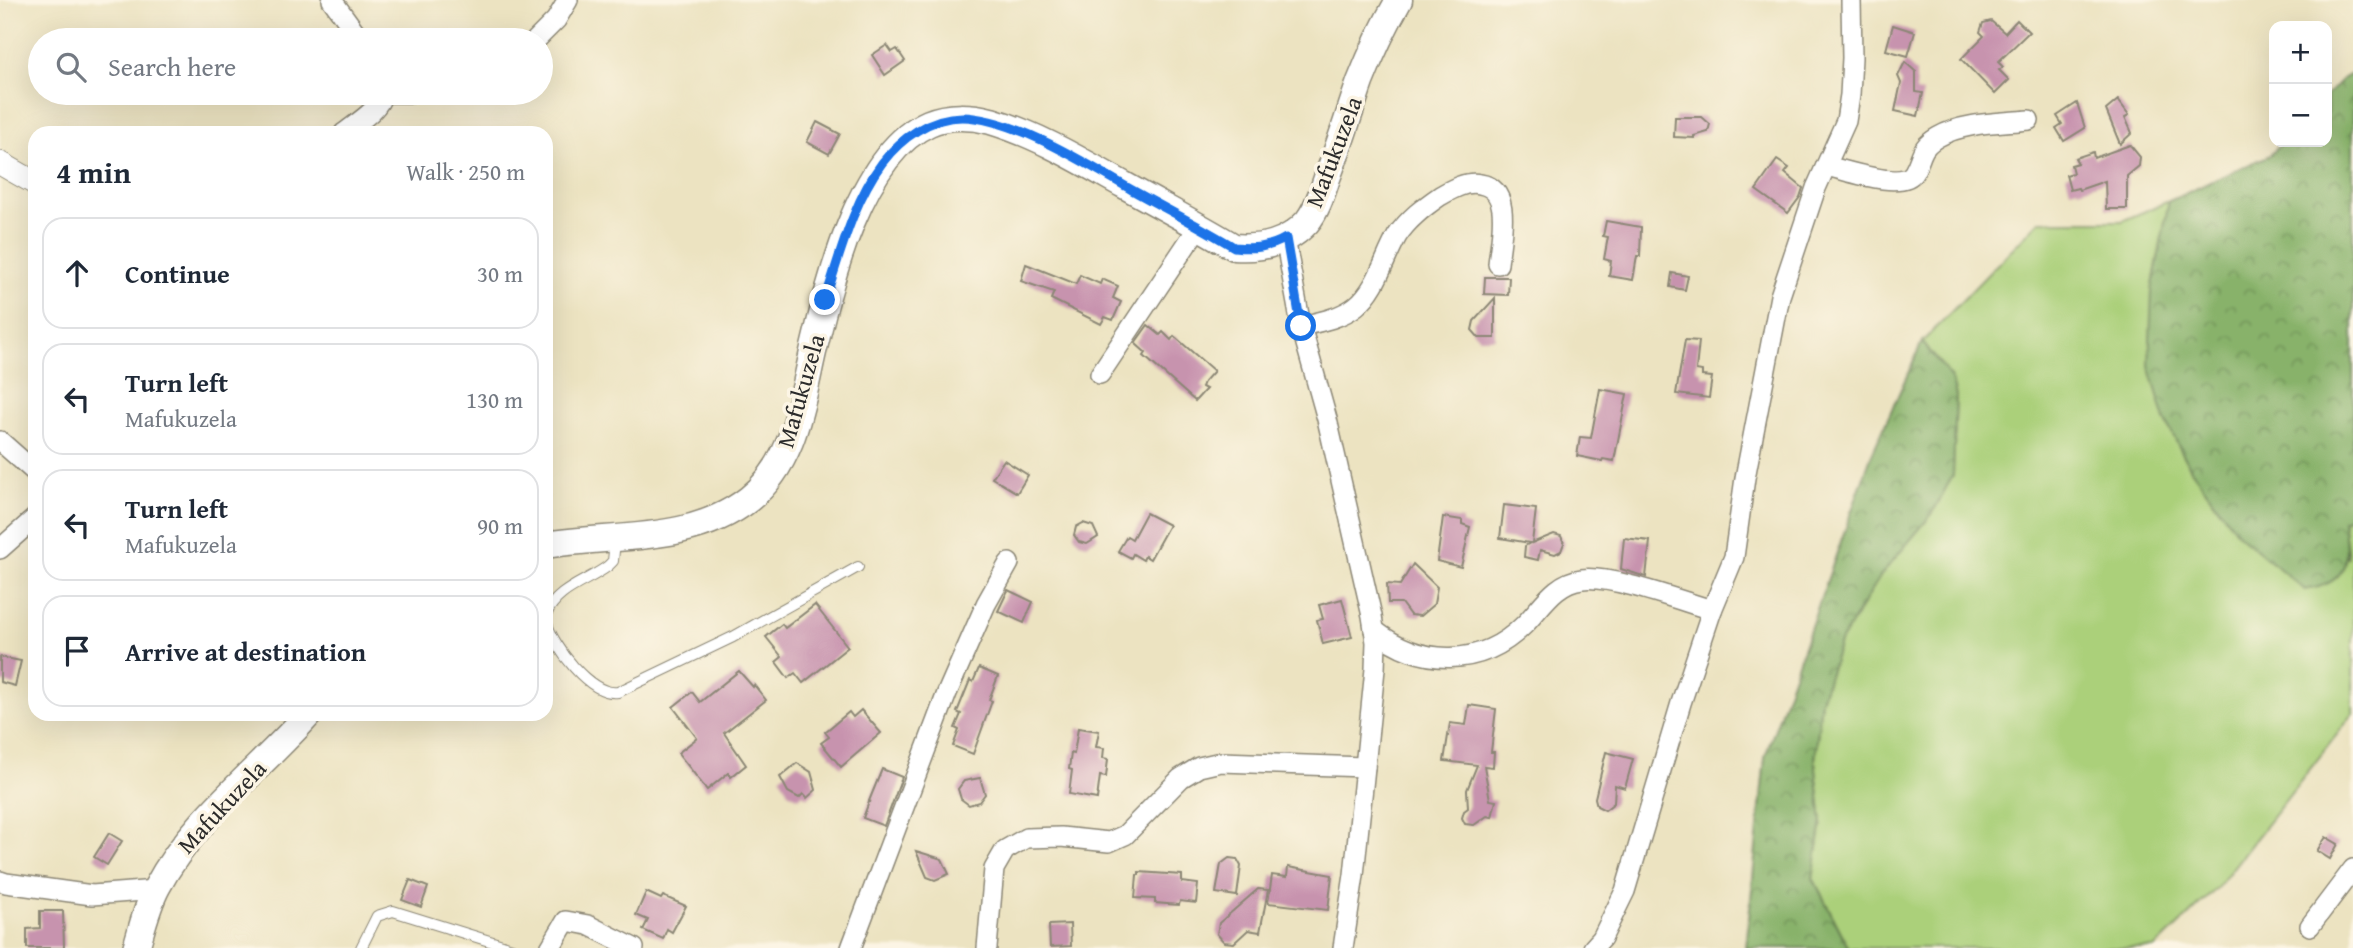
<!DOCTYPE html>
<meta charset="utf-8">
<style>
body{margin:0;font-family:"Gentium Book Plus",serif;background:#f2f2f3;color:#1f2937}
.controls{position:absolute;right:21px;top:21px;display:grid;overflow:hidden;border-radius:14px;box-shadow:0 7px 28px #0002}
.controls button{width:63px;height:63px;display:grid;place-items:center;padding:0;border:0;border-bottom:2px solid #e0e1e3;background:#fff;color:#1f2937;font:35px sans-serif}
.stop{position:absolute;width:21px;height:21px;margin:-16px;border:5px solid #1a73e8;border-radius:50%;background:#fff}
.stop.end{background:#1a73e8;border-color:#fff;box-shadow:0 2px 7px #0008}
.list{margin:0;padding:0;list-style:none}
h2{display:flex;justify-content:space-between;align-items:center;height:91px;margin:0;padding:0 28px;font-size:30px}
h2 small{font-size:23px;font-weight:400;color:#747a83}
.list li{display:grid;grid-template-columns:46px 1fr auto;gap:21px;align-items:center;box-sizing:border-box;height:112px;margin:0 14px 14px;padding:0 14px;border:2px solid #e0e1e3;border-radius:21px}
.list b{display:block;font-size:26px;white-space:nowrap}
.list p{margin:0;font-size:23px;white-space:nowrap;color:#747a83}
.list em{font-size:23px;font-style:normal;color:#747a83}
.icon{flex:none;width:38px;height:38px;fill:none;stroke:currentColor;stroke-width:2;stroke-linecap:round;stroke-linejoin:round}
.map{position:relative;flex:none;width:2353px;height:948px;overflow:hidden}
.search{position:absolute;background:#fff;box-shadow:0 7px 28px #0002;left:28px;top:28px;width:525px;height:77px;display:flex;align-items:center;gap:18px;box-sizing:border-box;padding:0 24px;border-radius:38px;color:#747a83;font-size:26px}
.panel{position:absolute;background:#fff;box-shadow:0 7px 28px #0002;left:28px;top:126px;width:525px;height:595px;border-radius:21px}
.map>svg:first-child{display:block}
</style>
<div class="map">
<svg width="2353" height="948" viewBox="0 0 2353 948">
<defs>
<pattern id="forest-crowns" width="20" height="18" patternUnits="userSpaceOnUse" patternTransform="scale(1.75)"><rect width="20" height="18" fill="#88b26a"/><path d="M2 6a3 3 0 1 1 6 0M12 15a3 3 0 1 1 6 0" fill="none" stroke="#6f9157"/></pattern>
</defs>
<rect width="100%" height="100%" fill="#fcf5e5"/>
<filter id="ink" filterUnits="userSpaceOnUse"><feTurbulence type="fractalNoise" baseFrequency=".0143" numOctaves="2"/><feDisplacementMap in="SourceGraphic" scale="14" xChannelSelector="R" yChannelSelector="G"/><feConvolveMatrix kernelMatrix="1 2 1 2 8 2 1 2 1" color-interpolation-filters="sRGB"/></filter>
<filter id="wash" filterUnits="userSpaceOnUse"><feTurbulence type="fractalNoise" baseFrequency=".00686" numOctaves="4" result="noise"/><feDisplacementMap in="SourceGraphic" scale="28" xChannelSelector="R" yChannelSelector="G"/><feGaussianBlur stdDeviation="1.57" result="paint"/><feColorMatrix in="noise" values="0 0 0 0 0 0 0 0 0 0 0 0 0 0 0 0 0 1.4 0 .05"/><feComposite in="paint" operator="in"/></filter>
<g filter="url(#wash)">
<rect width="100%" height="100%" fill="#ece3c1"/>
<polygon fill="#abd07a" stroke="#6b7e52" stroke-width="2" points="2169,201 2152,290 2165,420 2192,471 2239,535 2348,557 2343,519 2353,516 2353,714 2217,888 2155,948 1849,948 1813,878 1822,822 1815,760 1821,700 1840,642 1881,575 1953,475 1956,396 1951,377 1922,342 2039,221 2122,221"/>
<g fill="url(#forest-crowns)" stroke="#5a6e4a" stroke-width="2">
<path d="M2353,73V516L2343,520C2348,558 2352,583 2305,590L2239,535L2192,471L2165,420L2149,365L2152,290L2169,201L2270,155L2283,142H2327V95L2341,80Z"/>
<polygon points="1922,342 1951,377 1956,396 1953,475 1932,514 1881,575 1840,642 1821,700 1815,760 1822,822 1813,878 1849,948 1746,948 1765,757 1871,456"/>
</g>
<g id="blocks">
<g fill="#c793ae">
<polygon points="2017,20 2029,32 1998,62 2003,67 1999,70 2009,80 1995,94 1961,59 1984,36 1980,32 1983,23 1991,21 2005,33"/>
<polygon points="1893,25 1915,32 1908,56 1886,50"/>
<polygon points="887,45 892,52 897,49 905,61 885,75 872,55"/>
<polygon points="1905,62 1916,72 1916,92 1923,93 1918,116 1895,111 1901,83 1898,76"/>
<polygon points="2118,100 2129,115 2125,117 2132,133 2120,144 2106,110"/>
<polygon points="2077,103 2085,128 2064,141 2056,128 2062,124 2057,116"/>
<polygon points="1675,117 1702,117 1710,124 1708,132 1694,136 1694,138 1674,137"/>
<polygon points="817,122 840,134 829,154 807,142"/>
<polygon points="2130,145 2140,157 2139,166 2127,176 2127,209 2106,209 2105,181 2079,190 2078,188 2070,190 2066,175 2073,173 2071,165 2078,163 2075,158 2093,152 2094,158"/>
<polygon points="1777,160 1789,168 1785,173 1803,188 1800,197 1788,213 1756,190"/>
<polygon points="1606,221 1641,227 1640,256 1637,256 1633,280 1609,276 1611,261 1604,259 1608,237 1603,236"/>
<polygon points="1026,264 1076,284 1080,275 1100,284 1102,279 1118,286 1113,298 1121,302 1113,320 1105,317 1101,324 1051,299 1054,292 1021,281"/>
<polygon points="1672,273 1688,276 1685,290 1670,287"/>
<polygon points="1485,277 1509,277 1508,295 1484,294"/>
<polygon points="1495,298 1495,338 1479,338 1472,330 1474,321"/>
<polygon points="1148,325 1160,335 1163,332 1171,340 1174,336 1214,371 1204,382 1202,387 1206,389 1195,401 1144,356 1146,353 1135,343"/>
<polygon points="1685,340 1699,341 1696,370 1702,371 1702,376 1712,377 1709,398 1676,394"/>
<polygon points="1600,389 1627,394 1614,461 1603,459 1602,461 1577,456 1580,437 1591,438"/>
<polygon points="1004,460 1028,475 1017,493 992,478"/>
<polygon points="1504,505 1536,509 1532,543 1554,534 1561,536 1564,543 1561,551 1555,554 1540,550 1538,560 1524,557 1525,546 1530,543 1500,538"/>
<polygon points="1146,513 1169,525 1150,559 1145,556 1143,560 1133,554 1131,558 1118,551 1127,536 1132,539"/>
<polygon points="1443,517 1462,520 1462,524 1470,527 1461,567 1437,561"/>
<polygon points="1083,523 1093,526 1098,537 1087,544 1079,542 1074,535 1076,527"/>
<polygon points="1624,538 1650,541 1646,577 1621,569"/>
<polygon points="1413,564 1437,587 1434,604 1420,616 1410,615 1401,603 1388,603 1387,584 1400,585"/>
<polygon points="1008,590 1033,602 1024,623 998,611"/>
<polygon points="1342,599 1352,637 1323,644 1317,620 1323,619 1319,605"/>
<polygon points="815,605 848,647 803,683 795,673 788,678 776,662 782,657 766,637 782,624 785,628"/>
<polygon points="0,657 21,661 15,686 0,682"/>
<polygon points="979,668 998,676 989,700 992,701 973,754 953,746 959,730 955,728 961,714 957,712 970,680 973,682"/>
<polygon points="739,671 753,687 754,685 766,700 724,733 746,765 731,777 728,773 707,790 678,753 697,738 673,707 692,692 700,702"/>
<polygon points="1469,705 1496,709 1491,752 1494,752 1493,767 1484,766 1490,800 1496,801 1492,817 1487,816 1474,825 1465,824 1462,818 1464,811 1468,808 1467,790 1477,765 1444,761 1450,723 1466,725"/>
<polygon points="861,710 881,733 841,767 821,743 829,737 825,732 849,712 853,717"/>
<polygon points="1078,728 1099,731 1096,747 1104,748 1103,758 1108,759 1106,777 1100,776 1097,799 1069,794 1072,770 1069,769 1071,753 1074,754"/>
<polygon points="1606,752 1633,759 1625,788 1615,785 1614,803 1605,810 1597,806 1595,798"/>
<polygon points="797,763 811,772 816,790 807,798 803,794 799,798 788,792 780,777"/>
<polygon points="882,769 902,777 884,826 863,818 869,802 871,802 869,801"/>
<polygon points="980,778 985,794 979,802 969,805 961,799 958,789 964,781"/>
<polygon points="109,833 122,841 107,865 94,857"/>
<polygon points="2326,837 2338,844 2330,859 2317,851"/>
<polygon points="916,851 942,859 949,874 935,880 927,877"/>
<polygon points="1229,858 1237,859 1241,866 1237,896 1216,893 1221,864"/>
<polygon points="1288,867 1332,875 1328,910 1268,903 1272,875 1287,877"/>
<polygon points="1139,872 1182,875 1182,882 1198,884 1196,903 1180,901 1179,905 1155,903 1155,899 1135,898 1137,875 1139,875"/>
<polygon points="410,880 428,887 421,907 402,900"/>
<polygon points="1258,889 1268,890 1260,932 1248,930 1234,943 1224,942 1217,934 1219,923"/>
<polygon points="646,892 661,899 663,896 686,906 672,932 667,929 663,939 643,930 648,920 636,915"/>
<polygon points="40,911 63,911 64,948 27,948 27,929 40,928"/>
<polygon points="1070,924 1071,946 1050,947 1049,925"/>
</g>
</g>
</g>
<g filter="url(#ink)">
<use href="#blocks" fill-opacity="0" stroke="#8c8776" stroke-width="2"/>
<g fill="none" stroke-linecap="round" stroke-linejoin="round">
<g stroke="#8c8776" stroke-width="12">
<g id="service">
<path d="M546,615C556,589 587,582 608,566L613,561L615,541"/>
<path d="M546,621C553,646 590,696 618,692L733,637L858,567"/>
<polyline points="361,948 377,916 393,911 512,948"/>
</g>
</g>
<g stroke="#8c8776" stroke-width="22">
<g id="minor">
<polyline points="332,0 361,40"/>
<polyline points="536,40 556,20 568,0"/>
<polyline points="389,93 409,93"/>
<path d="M344,133C358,122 379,110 383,93"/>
<path d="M1826,166C1845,170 1903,191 1914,172C1923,156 1919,148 1938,137C1963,122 2001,123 2029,120"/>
<polyline points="1285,238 1301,326 1327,419 1372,616 1376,642 1375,669 1354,875 1343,948"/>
<path d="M1301,326C1319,322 1341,318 1356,306C1377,289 1384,259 1397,236C1408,219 1424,207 1440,196C1452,189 1466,181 1480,184C1514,189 1500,240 1498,264"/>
<polyline points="1100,374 1199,226"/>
<polyline points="0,441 35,472"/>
<polyline points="0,549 35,518"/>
<path d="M1374,630C1421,667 1481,668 1524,625C1542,607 1555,582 1582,579C1611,575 1681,601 1712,610"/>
<polyline points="0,881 6,883 92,895 156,890"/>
<polyline points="2310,926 2353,869"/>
<polyline points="550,948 566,921 588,925 634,948"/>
<polyline points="851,948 947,693 986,604 1009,563"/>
<polyline points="987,948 994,869 1005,850 1026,838 1061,837 1109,842 1125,835 1181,778 1199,767 1221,762 1365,767"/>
<polyline points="1593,948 1602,938 1625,891 1681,703 1712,610 1734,557 1745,478 1780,296 1816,188 1846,121 1850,95 1852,58 1851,0"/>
</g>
</g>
<g stroke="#8c8776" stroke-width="25">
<polyline id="tertiary" points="0,163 35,183"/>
</g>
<g stroke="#8c8776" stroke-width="29">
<g id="secondary">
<path d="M546,545C613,534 692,544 749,499C794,463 801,405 813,352C829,285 859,154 929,123C947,115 972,116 991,121C1038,135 1081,161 1124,185C1161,206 1198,225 1234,247C1262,249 1287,244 1307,222C1317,210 1322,193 1327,178C1339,147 1349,114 1360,82C1371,54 1384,26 1399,0"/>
<path d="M136,948C142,928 147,906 157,887C193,819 258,771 309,714"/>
</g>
</g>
<use href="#service" stroke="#fff" stroke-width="10"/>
<use href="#minor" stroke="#fff" stroke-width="19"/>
<use href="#tertiary" stroke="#fff" stroke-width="23"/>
<use href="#secondary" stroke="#fff" stroke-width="26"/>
</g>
</g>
<g fill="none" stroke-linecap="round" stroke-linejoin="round" filter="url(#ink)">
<path stroke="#1a73e8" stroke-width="9" d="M825,300C840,255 853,202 882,163C901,138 930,117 962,117C1015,118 1087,164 1132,190C1166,209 1201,227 1234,247C1253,249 1269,248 1286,238L1301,326"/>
</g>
<g text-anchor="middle" stroke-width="7" stroke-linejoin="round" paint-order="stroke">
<g font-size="24" fill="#2b2b2b" stroke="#fcf5e5">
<text transform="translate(1334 152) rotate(-69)" y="8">Mafukuzela</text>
<text transform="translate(801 391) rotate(-74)" y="8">Mafukuzela</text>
<text transform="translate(222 807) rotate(-47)" y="8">Mafukuzela</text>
</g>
</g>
</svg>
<div class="controls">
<button>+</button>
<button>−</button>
</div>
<div class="stop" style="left:1301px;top:326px"></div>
<div class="stop end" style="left:825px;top:300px"></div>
<div class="search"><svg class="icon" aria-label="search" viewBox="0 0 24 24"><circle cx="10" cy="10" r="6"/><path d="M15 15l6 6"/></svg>Search here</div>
<section class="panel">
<h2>4 min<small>Walk · 250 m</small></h2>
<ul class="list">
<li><svg class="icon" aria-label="ahead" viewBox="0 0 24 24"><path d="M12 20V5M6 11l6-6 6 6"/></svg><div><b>Continue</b></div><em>30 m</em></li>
<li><svg class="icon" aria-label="left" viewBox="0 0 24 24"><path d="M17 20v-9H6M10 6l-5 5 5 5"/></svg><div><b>Turn left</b><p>Mafukuzela</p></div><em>130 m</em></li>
<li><svg class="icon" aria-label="left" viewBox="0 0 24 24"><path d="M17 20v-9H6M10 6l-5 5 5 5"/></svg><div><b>Turn left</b><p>Mafukuzela</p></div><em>90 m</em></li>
<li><svg class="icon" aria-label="arrive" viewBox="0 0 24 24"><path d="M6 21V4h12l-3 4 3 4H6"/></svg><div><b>Arrive at destination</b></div></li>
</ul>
</section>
</div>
